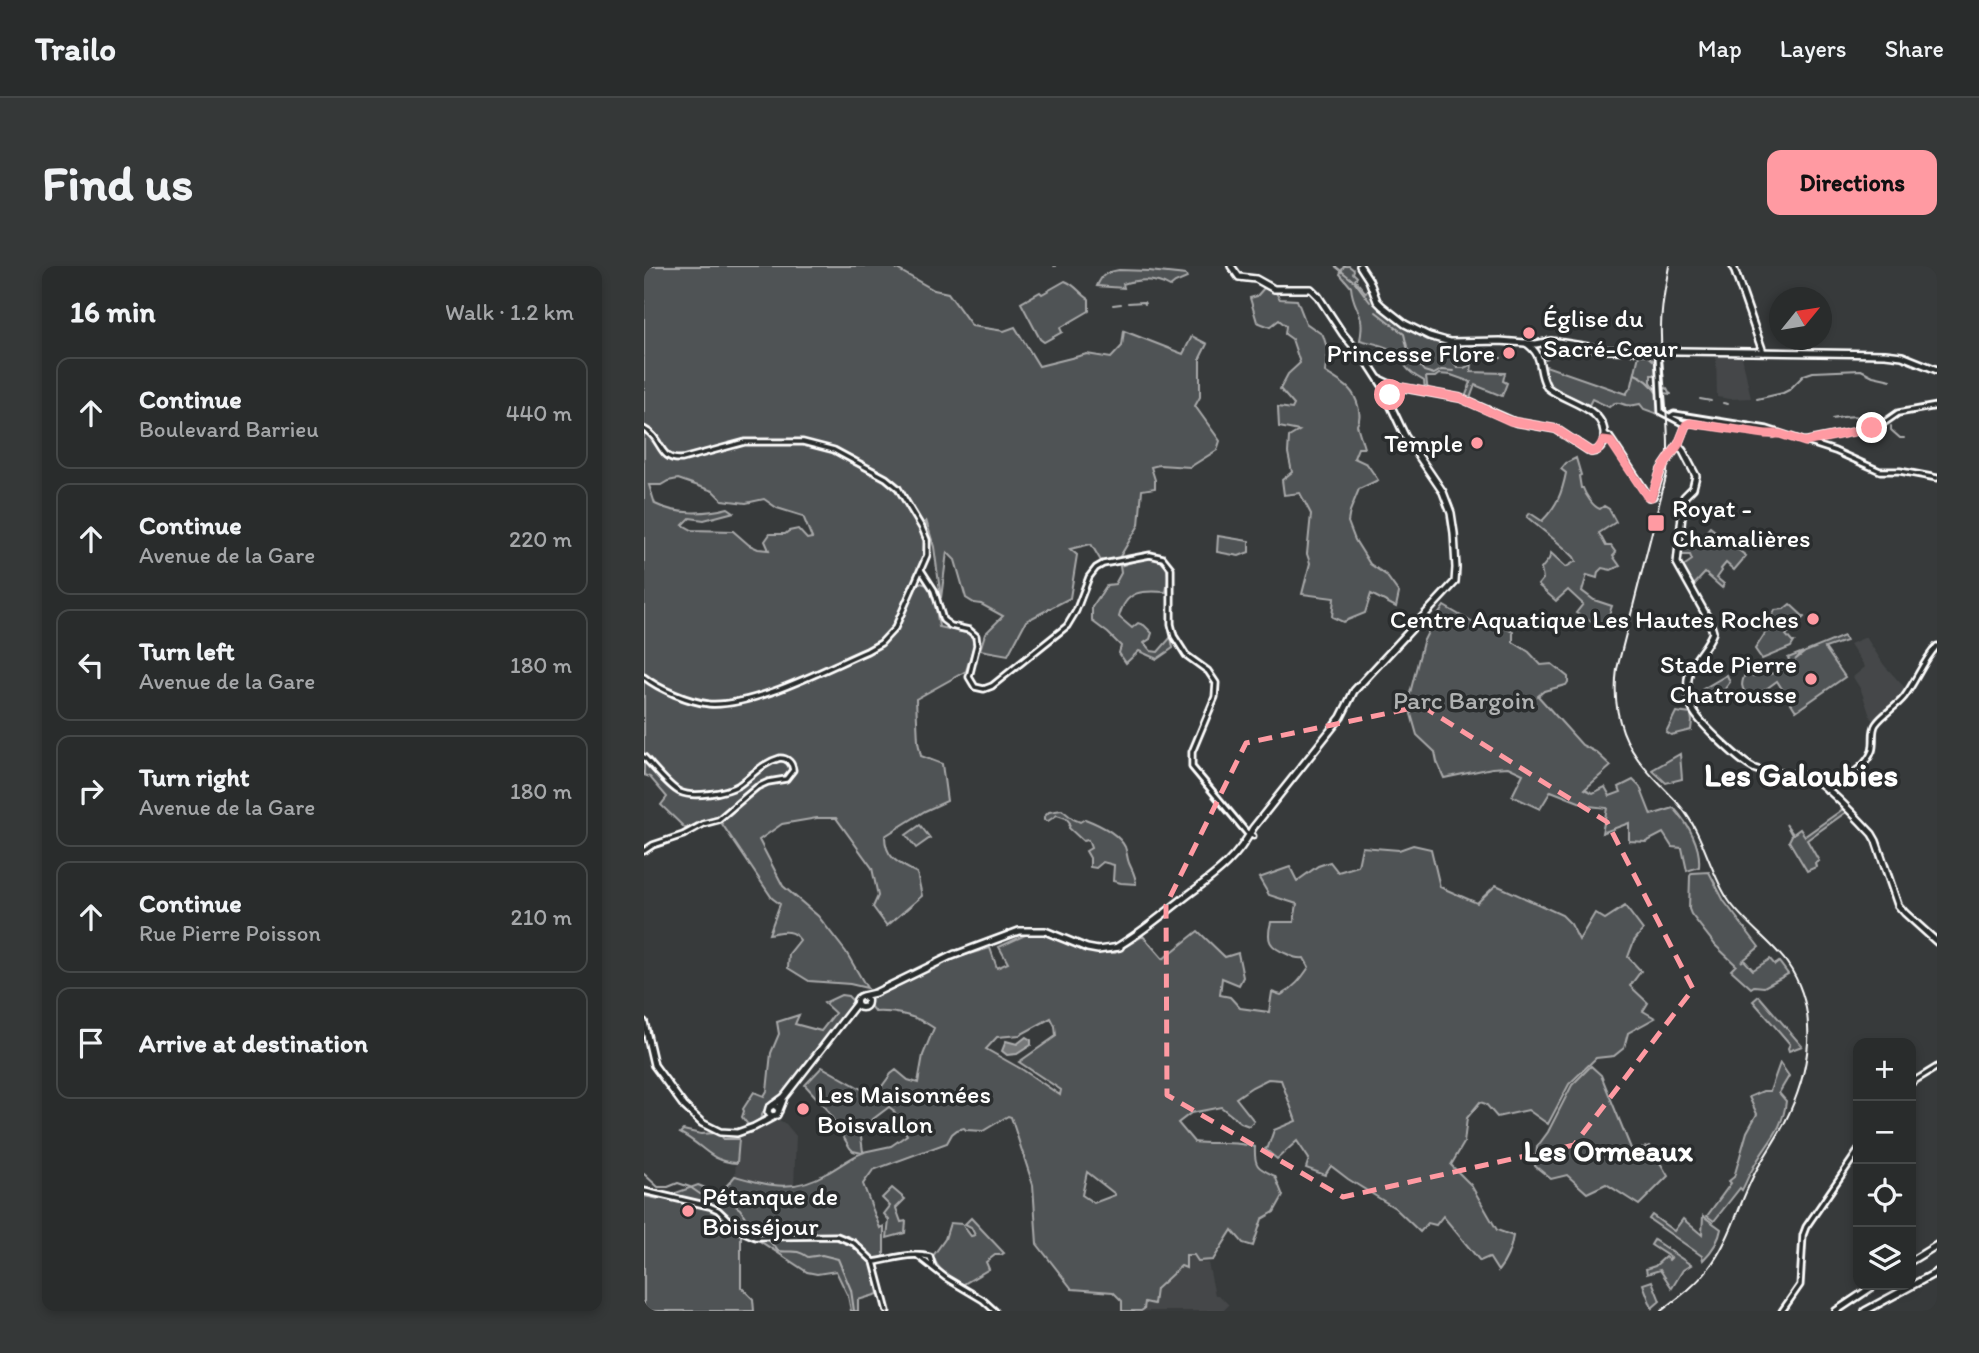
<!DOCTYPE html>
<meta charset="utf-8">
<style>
body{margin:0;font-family:Itim,sans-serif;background:#353838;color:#f1f3f6}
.controls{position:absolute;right:21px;bottom:21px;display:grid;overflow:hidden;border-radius:14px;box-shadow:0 4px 10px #0003}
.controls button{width:63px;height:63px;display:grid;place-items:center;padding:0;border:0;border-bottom:2px solid #454848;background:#292c2c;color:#f1f3f6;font:35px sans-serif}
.compass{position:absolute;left:1125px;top:21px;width:63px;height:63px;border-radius:50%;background:#292c2c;box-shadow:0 4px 10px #0003;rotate:60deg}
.stop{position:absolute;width:21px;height:21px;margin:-16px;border:5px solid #ff9aa2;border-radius:50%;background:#fff}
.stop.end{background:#ff9aa2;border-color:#fff;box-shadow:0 2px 7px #0008}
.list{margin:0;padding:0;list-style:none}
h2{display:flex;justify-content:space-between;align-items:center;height:91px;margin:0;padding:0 28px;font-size:30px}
h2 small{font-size:23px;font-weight:400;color:#a5a7a9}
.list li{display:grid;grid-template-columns:46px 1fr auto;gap:21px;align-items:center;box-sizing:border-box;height:112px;margin:0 14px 14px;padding:0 14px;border:2px solid #454848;border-radius:14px}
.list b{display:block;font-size:26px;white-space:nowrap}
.list p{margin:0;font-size:23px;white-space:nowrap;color:#a5a7a9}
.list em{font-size:23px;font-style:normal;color:#a5a7a9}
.icon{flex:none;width:38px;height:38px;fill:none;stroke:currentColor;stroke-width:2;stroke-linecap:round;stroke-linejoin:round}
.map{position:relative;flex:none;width:1293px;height:1045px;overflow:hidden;border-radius:14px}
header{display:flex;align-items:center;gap:42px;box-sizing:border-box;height:98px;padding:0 35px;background:#292c2c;border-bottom:2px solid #454848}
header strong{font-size:33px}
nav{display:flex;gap:38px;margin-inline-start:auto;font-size:24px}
.intro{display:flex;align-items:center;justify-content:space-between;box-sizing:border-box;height:168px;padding:0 42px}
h1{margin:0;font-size:49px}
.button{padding:18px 32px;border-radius:14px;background:#ff9aa2;color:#111;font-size:24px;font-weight:700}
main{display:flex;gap:42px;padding:0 42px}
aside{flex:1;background:#292c2c;border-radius:14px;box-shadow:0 4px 10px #0003}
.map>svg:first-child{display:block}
</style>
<header>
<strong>Trailo</strong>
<nav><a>Map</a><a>Layers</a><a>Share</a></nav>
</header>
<div class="intro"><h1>Find us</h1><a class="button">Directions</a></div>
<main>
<aside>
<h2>16 min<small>Walk · 1.2 km</small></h2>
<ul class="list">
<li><svg class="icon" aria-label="ahead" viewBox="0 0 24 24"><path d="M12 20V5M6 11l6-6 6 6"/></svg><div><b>Continue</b><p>Boulevard Barrieu</p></div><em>440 m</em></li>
<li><svg class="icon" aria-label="ahead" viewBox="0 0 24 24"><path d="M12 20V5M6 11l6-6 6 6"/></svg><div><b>Continue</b><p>Avenue de la Gare</p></div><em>220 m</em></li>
<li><svg class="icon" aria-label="left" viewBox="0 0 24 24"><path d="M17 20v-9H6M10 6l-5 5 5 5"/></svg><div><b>Turn left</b><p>Avenue de la Gare</p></div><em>180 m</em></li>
<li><svg class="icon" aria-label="right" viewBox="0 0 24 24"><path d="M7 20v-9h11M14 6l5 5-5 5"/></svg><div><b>Turn right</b><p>Avenue de la Gare</p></div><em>180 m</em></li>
<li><svg class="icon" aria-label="ahead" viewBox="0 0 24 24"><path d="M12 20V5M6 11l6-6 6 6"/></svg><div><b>Continue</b><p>Rue Pierre Poisson</p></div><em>210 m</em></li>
<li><svg class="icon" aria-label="arrive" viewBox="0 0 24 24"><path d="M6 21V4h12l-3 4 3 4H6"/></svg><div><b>Arrive at destination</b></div></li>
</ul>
</aside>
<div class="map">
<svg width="1293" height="1045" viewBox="0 0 1293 1045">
<rect width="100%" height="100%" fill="#373a3b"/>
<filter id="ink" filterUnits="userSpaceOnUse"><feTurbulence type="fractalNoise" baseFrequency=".0143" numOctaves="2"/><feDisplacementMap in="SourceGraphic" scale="14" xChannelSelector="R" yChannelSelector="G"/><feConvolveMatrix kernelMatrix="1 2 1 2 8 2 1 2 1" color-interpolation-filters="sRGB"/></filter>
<g filter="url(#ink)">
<g fill="#444748">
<polygon points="1072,90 1098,90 1107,132 1086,133 1073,131"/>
<polygon points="1222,371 1240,399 1262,423 1232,455 1227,453 1217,424 1209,411 1221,401 1206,378"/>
<polygon points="130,851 142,858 152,870 150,921 123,919 91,910 93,867"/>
<polygon points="542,989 550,989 554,997 564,997 571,1029 575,1029 585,1039 579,1045 488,1045 490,1041 538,1000"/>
</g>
<g fill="#505354" stroke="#a8a9aa" stroke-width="2" fill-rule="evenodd">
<path d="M0,0H250L253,3L290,24L304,27L328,60L360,65L371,61L395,100L443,88L467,92L478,80L480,65L539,88L548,70L563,78L556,92V131L551,140L576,175L573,184L546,201L515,199L507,201L511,214V222L498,224L495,259L475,292L457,295L447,278L426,283L433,289L426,332L382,355L364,389L336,384L341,368L359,350L337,338L330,337L322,332L311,294L303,286L297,332L290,281L282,254L279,291L269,315L284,319L290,330L295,361L327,368L330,379L322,405L272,433L274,476L277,490L298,498L303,535L281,545L241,570C241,593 256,598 273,607L278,630L243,660L229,641L234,630L228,602L192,552H173L138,558L115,574L139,620L174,650L202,686L223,722L206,718L165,715L144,702L145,688L156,674C148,662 137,666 125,668L136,638L128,632L74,552L41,562L17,539L23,531L6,511L0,509ZM34,213L69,225L78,234L102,237L120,233L133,242L159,250L168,272L163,273L154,263L145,265L141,268H126L121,275L125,284L114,283L105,279L89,265L48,264L39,259L46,252L60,254L90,246L84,242C61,248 33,249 11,238L5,219H17L24,215Z"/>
<path d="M700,0H705L710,4L709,7L713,11L711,14L721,26L726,24C737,58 783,67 813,78L816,82L813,85V89L809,95L813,102H820L828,98L827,106L861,107L859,115L863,117L858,130L831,119L825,135L820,134L827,116L807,109L795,108L791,111H782L784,126L781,125L780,115C773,111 767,108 762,101C758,95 755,88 748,84C737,78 727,77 716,74C722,45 709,45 707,21L696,8Z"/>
<path d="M475,4L505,5L542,9L543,12L531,17L526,21C511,12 495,13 479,18L480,22L453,20C458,8 463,6 475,4Z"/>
<path d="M421,15C432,19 436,28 445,33V45L416,62L418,66L400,76L396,73L377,37L396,26L398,28Z"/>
<path d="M620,22L632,27L636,33L653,34L662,57L679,69L684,85L681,106C688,111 699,117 705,123C713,131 719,150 713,159L720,182H714L710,192L723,198L734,214L715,223L706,245L704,256L711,274L726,298L742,309L755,327L752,341L727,328L721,347L699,356L688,351L690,332L658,328L666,297L663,288L667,248L656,227L640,229L638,214L648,206L644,187L645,171L655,165L635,161L634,141L648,143L650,139L636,123L644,108L656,97L648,73L641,68L642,60L635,54L626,61L613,56L606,32L613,30Z"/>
<path d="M1002,88L1011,96L1012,109H1007V116L1013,125L1014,148L1000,143L996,138C992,139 986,140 982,139C975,137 972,134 965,141L948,133L945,139L907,121L901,113L902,100L982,128L988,119L995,89Z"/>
<path d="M932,192L937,209L935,210L937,222H939C941,228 949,241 956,243L960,240L965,243L972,256L955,267L962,280H967L972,287L969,290L976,300L967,304L958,302L954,306L953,312L943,309L938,325L950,334L968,340L960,363L932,347L939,338L924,324L912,335L894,319L899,313L897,303L905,293L907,287L922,301L932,295L930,291C915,276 899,265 883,251L886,247L898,255C913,240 918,227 922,207L917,203L922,197Z"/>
<polygon points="1066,261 1102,290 1090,304 1082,297 1077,303 1078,305 1073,312 1080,318 1078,322 1061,307 1049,320 1038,301 1048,294 1046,289 1037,289 1039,277 1043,278 1048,272 1055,275"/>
<polygon points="574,270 605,275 605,286 595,290 573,286"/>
<path d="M497,293C503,293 510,292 515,294C527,299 524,317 522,326C498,324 482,324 475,351L488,362L494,357L500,359L508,367L506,373L500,377L507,385L514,386L527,371L529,382L513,393L495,385L482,397L475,387L477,380L464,367L448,355V341L463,319L471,318L477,307L476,300Z"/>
<polygon points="1146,338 1160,351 1142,369 1148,376 1150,376 1147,381 1118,393 1111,383 1120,369 1131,344 1140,343"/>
<path d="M800,340L831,358L835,351L847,354L869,366V376L885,386L897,399L908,398L924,411V416L922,419L900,425L894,430L938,479L952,486L967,500L941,523L949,527L961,521L966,530L977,526L975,521L989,514L996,521L1007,549L1030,542C1044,558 1057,579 1055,601L1043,605L1038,582L1028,581L1019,567L1002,576L985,575V557L958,567L963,542L945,540L907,525L896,543L868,530L879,508L864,501L848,502L800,512L793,496L791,486L773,469L767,448L765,431L779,376L788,358Z"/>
<path d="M1200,370L1202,375L1181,382L1201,411L1152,445L1133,415L1107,434C1093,419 1098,416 1105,399L1109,410L1124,405L1126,408L1138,404L1147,397L1144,392L1159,386L1151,394L1161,386Z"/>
<polygon points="1083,409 1086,416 1074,432 1059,423"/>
<polygon points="1032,446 1047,448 1048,455 1047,464 1027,469 1022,466"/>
<polygon points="1036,488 1038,513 1022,517 1008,504"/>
<polygon points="1199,543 1202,546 1163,574 1175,595 1171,597 1172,601 1163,605 1145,575 1148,569 1142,558 1149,568 1156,563 1161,570"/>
<path d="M418,544L429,553L436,556L441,553C454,558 474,567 481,581C483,586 483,592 485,597C488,604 492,610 492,618L477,617L469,615L470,599L459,596L452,602L446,601V592L442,585L447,582L444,574L439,575L425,562L426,557L422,552L413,549L404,555L400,554V551L405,546Z"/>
<polygon points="276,559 286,572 272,582 262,569"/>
<path d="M769,579L787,583L796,621L833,637L852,619L918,649L927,658L935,674L951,647L961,653L981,640L999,664L990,675L984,691L997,705L986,720L1004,737L999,745L1011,752L984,767L980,782L970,790L952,792L925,818L904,858L884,844L853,851L842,838L836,836L823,852L820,877L807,899L827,919L853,964L869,970C867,983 863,994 854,1005L845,991L836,995L799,950L792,959L784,957L776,966L751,942L704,913L687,900L681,909L662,902L665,893L653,875L633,893L621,883L624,881L630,864L652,855L637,814L624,813L608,821L592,832L610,855L605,860L597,857L577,841L547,847L534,857L550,876C573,879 588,874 611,881C610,901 614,902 631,910L639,930L630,946L618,953L609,980L599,977L588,964L569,994L554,995L550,989H542V1002L537,1000L512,1023L510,1038L501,1036L500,1043L497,1045H478V1035L469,1026L428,1023L393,978L389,919L367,851L364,850L339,865L322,864L320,862L313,864L308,868L303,877L229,904L219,918L236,962L240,960V990L229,998L234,1028L214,1034V1045H207L204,1030L192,1005L173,1008L163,1006L102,966L97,970V1021L109,1033L110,1045H0V930L15,933L54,919C76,928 76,928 91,910C127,920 149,927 183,907C195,901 205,892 218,887L209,885L206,882L182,842L161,819L178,801L221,825L233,827L247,808L252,804L264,814L274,817L279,789L290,762C272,750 252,745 231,746L225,739L229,732L304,694L346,682L353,702L364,697L355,681L390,665L454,687H471L499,670L519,693L554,665L581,691L594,687L599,711L595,719L578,712L576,729L586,731L596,742L625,746L628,726L637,729C650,722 657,713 665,701L660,692C653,693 649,691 643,688C625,681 622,674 627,656H650L653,638L625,629L615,612L646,601L653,615L674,600L686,596L694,606L714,600L718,581L755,584ZM407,752L411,760L412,770L375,796L417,824L416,829L379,804L342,783L353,771L376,769ZM245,841L249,844L263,869L247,880L219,886L216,863ZM443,906L471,928V929L450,937L438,929Z"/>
<polygon points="1065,606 1080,635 1115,681 1097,696 1100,694 1109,704 1126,693 1131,699 1135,696 1144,708 1120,721 1110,720 1107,722 1087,704 1092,699 1072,680 1047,648 1045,643 1046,610 1048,607"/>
<polygon points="197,729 204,730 209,735 208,741 203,749 135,833 123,839 116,853 105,860 98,851 100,845 99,843 110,826 120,830 123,825 127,787 135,768 133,756 155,749 151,758 177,765 191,747 180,737"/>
<polygon points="1115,730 1158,780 1145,785 1144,782 1146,778 1109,735"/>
<path d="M1136,797L1145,810L1135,827L1142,835C1139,866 1121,878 1108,904C1104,910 1102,917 1098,924L1096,922L1070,955L1063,950L1087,917L1085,915L1090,911L1103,866L1113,848L1105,831L1119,825H1126Z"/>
<polygon points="947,800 957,809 988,885 1006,880 1024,910 995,939 962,918 943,927 923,909 907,913 891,900 893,881 904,866 928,819"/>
<path d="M39,864L57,868L71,867L78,869L79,873H95L93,897C64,895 60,879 36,867Z"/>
<polygon points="248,922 261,933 252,942 257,956 262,955 261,967 243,972 245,954 240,948 246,940 238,932"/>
<path d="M1008,949L1030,965L1039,953L1058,969L1059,950L1077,963C1075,975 1067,986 1059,994L1058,990L1005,953Z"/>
<path d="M327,952L360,987L357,989H351L342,996L345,1003L318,1019C307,1012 293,1004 289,990L301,973L306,957L318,958L327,970L331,969L327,961L321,958Z"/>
<polygon points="1010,974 1047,999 1039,1004 1028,1022 1016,1004 1003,1008 1002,1003 1011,1000 1021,991 1025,994 1027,992 1007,979"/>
<polygon points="1008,1015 1016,1035 1008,1042 999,1018"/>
</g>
<polygon fill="#767879" stroke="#adaeaf" stroke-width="2" points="382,771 387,774 387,779 373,788 363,789 358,785 362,775 373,778"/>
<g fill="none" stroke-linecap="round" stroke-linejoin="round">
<g stroke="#adaeaf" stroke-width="2">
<polyline points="410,0 411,0"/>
<polyline points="691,0 711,16 726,36"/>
<polyline points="484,37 500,36 501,38"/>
<polyline points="469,39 477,38"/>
<polyline points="732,46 760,68 764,85 780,105 790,108 797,104 810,105"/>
<polyline points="901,93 904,92"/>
<polyline points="829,96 841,91 857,92"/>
<path d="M991,108C1001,112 1007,117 1012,126L1027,128"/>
<polyline points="1018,123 1023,122 1026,128"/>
<polyline points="1056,133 1067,135"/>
<polyline points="1113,133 1139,127 1145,124 1160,109 1169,106 1217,104 1229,110 1247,114"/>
<polyline points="1079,137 1084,138"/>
<path d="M1188,153C1204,149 1220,148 1235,157"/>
<polyline points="1247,160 1247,164 1256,172 1260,172"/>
<polyline points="0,908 14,921 24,921 34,917 46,921 56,928 79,931 96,943 103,954 120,968"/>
<path d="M124,973L134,985C147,987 152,982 164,991L178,989L194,993L207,1024L210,1045"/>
</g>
<g stroke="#fff" stroke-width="9">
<g id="minor">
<polyline points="1014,85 1017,146 1042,159"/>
<polyline points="1027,150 1030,148 1123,163 1191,185 1236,205 1256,205 1293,212"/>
<polyline points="1042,159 1046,157 1130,168"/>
<path d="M0,163C19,172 14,195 38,193L101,176H159L190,184L242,212L254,222L278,262L283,274V289L251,362L237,377L223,385C181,403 110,441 65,438C45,436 15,423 0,411"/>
<polyline points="1162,175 1234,161 1254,147 1293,140"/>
<polyline points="1034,179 1042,159"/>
<polyline points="277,304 290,324 299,354 307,360 325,364 332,370 333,379 325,411 331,421 340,423 348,420 423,360 432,345 445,311 452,302 459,298 506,289 519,292 527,302 527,358 530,370 542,389 564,405 572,417 571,431 548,486 548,501 603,567 609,570"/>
<path d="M0,491C8,499 26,522 36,526C49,532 82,527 95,519C109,509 118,497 136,492C144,492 148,497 149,504L142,513L124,516L113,521L74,554L59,558L39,569L9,579L0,585"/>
<path d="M1183,524C1198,513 1221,504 1228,485C1231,476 1227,465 1232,458C1239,448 1252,441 1260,431C1272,415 1279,395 1293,380"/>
<polyline points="1267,817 1293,801"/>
<polyline points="0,925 65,940 74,944 95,964 111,971 193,970 210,977 230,996 243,1045"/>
<polyline points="274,990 302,1012 339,1034 351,1045"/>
<path d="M230,996C249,993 267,986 286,991L289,1001"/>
<polyline points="1138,1045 1156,1019 1159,969 1162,961 1214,885"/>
</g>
</g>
<g stroke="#fff" stroke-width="10">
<g id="major">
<polyline points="716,0 725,14 733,35 738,40 761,58 785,70 806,76 856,75 892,78 907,75 963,84 1241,88 1258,90 1293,104"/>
<polyline points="1089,0 1119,86"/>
<path d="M882,77C902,91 892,102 903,121C921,137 964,141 960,173C959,180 961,176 956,182"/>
<polyline points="735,113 750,120 816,132 871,156 912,163 947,186 952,185 956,182"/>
<path d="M961,169L965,171L1005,231L1009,230L1017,204L1034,179L1039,185L1052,210L1049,222L1040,231L1033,297L1066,356L1069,366C1063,383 1046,395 1044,413C1043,423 1045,436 1049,444C1055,457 1099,498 1111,503C1130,510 1151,505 1169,513C1184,520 1216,555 1228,568L1232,575L1254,639L1261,647L1293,676"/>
<path d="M473,681C497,667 518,649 540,632C569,610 592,595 609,562L697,451L710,425L811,316L812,302L810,267L807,247L799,226L761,170L745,136L742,125L724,97L699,68L674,30L667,23H630L612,13L595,11L587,0"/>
<polyline points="308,690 375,665 401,665 443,682 454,684 476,681"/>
<polyline points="218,730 231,727 311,688"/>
<circle cx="218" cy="736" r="5.5"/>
<polyline points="0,756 10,799 40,840 58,857 76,866 93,867 110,861 129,851"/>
<polyline points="129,839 140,831 212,738"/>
<polyline points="135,845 133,841 129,839 125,842 124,846 127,850 133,849 139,834"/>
<polyline points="1267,995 1293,979"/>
<polyline points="1192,1045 1231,1019"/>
<polyline points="1221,1045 1293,1006"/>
</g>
</g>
<use href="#minor" stroke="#2a2d2e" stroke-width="3.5"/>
<use href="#major" stroke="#2a2d2e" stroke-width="5"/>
<path stroke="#fff" stroke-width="2" d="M1017,1045C1034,1032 1051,1020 1064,1003C1087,974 1095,936 1113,903C1122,888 1132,873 1140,858C1166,807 1177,746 1143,697C1126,674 1101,658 1085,635C1065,605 1060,569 1037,541C1026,527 1012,516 1001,502C977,474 968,440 973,403L1023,207C1027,162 1018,116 1017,70C1016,47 1021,23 1025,0"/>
</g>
</g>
<g fill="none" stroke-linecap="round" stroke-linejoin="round" filter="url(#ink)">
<polyline stroke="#ff9aa2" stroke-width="9" points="746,129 748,123 757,121 816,132 866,155 912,163 947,186 954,184 959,175 967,176 1003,230 1007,231 1017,204 1034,179 1042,159 1046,157 1121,168 1136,168 1161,176 1228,162"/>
</g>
<path fill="none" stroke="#ff9aa2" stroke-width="5" stroke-dasharray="14 9" stroke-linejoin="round" d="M778,440L963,556L1049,723L930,879L699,931L523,829L522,639L602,477Z"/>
<g fill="#ff9aa2" stroke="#2a2d2e" stroke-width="2.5">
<circle cx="885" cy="67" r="7"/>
<circle cx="865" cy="87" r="7"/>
<circle cx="833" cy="177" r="7"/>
<rect x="1003" y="248" width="18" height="18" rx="3.5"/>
<circle cx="1169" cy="353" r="7"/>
<circle cx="1167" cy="413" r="7"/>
<circle cx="159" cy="843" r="7"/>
<circle cx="44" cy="945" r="7"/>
</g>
<g text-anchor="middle" stroke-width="7" stroke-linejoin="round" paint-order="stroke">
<g font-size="26" fill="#fff" stroke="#2a2d2e" text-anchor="start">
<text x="899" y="61">Église du<tspan x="899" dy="30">Sacré-Cœur</tspan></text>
<text x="851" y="96" text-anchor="end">Princesse Flore</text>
<text x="819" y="186" text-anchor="end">Temple</text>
<text x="1028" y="251">Royat -<tspan x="1028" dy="30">Chamalières</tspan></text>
<text x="1155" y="362" text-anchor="end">Centre Aquatique Les Hautes Roches</text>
<text x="1153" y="407" text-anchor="end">Stade Pierre<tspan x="1153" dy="30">Chatrousse</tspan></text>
<text x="173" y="837">Les Maisonnées<tspan x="173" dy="30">Boisvallon</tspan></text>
<text x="58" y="939">Pétanque de<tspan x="58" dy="30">Boisséjour</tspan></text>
</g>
<g font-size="26" fill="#b0b2b2" stroke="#2a2d2e">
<text x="820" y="443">Parc Bargoin</text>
</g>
<g font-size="30" font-weight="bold" fill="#fff" stroke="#2a2d2e">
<text x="964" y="895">Les Ormeaux</text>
</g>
<g font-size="33" font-weight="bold" fill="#fff" stroke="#2a2d2e">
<text x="1157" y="520">Les Galoubies</text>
</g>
</g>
</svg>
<div class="controls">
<button>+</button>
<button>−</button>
<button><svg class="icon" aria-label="locate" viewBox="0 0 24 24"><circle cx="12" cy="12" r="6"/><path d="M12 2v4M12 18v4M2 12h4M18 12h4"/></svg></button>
<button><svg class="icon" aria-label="layers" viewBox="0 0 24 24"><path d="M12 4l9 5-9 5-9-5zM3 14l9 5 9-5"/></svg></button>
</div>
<svg class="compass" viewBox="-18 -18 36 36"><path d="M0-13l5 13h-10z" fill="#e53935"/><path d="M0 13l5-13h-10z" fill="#a5a7a9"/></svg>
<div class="stop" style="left:746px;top:129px"></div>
<div class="stop end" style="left:1228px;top:162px"></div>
</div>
</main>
